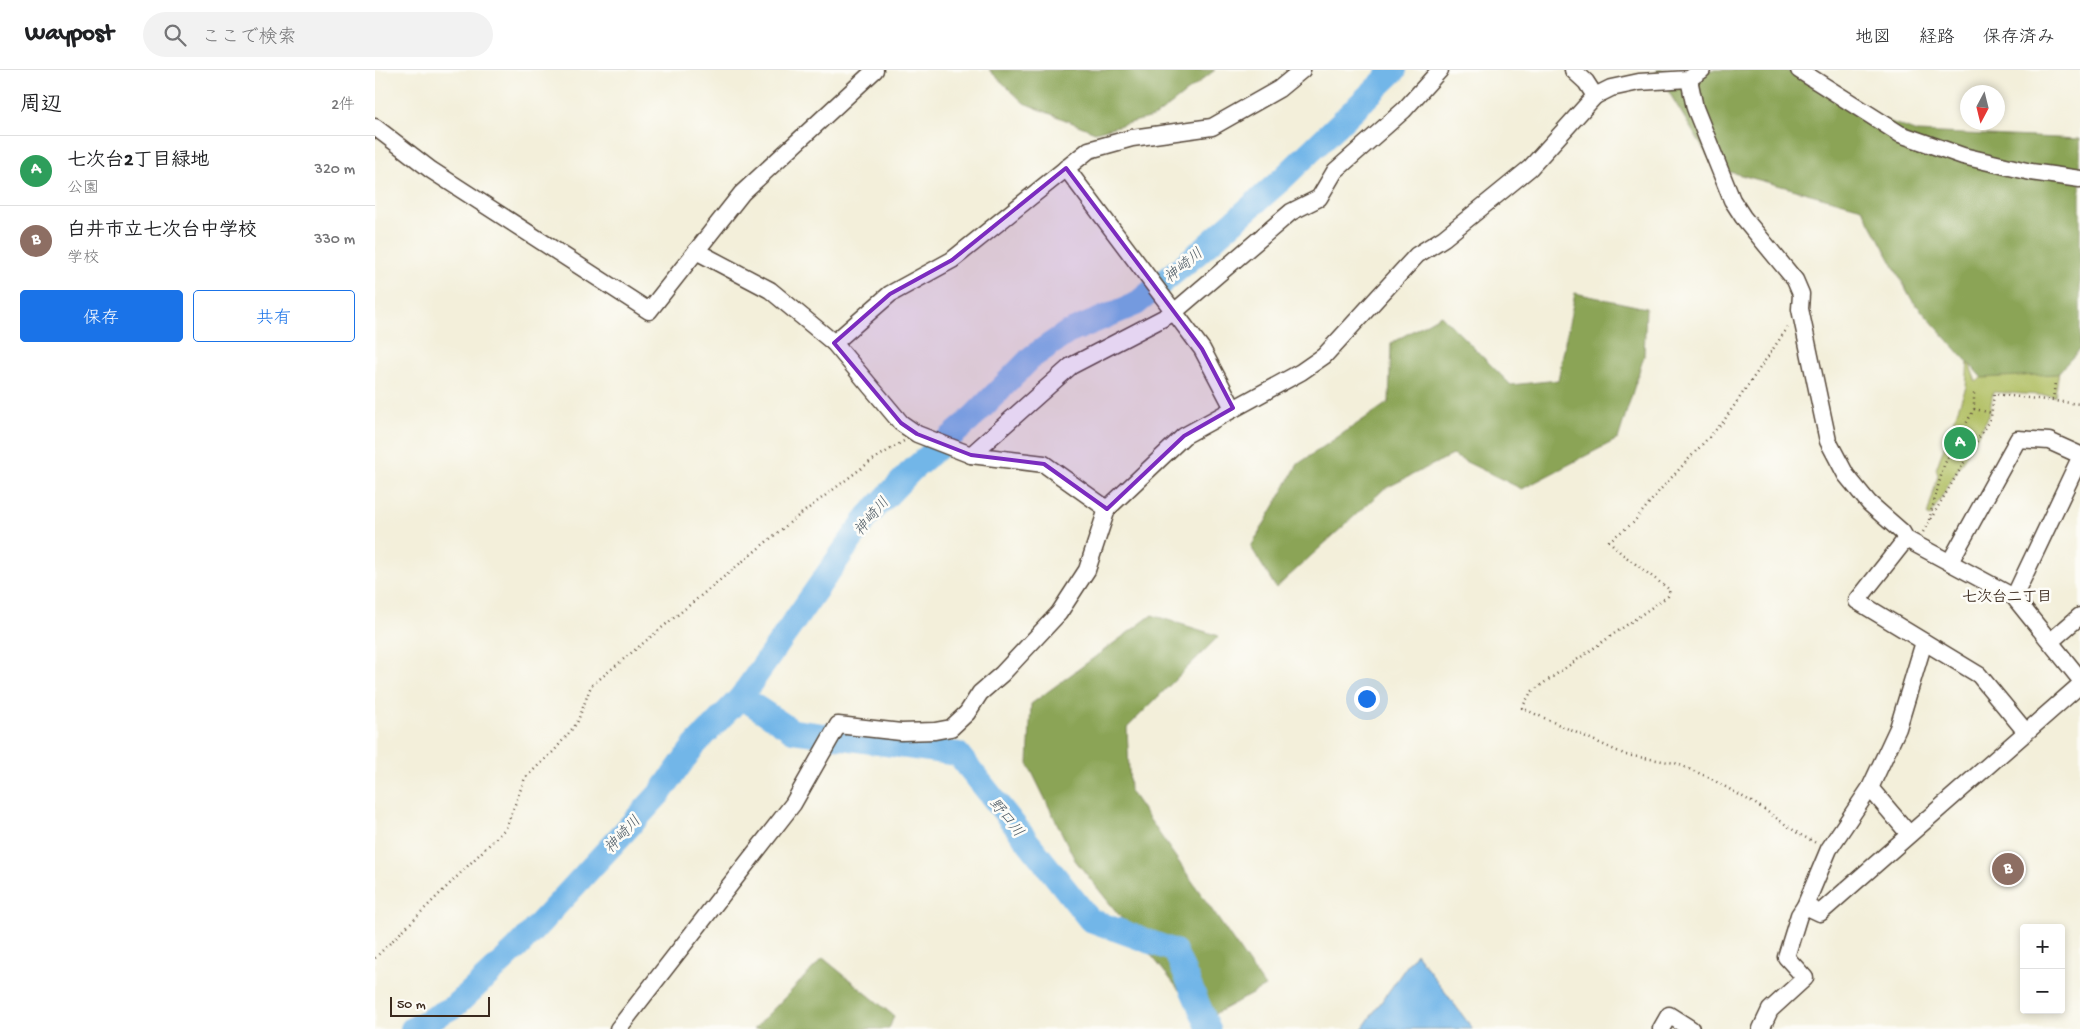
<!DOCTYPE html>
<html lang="ja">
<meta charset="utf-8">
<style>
body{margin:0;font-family:"Gochi Hand","Klee One",sans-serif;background:#f2f2f2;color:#202124}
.controls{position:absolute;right:15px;bottom:15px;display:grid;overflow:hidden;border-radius:5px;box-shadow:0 2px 8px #0003}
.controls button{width:45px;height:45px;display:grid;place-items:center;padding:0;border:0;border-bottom:1px solid #e0e0e0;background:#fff;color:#202124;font:25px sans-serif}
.compass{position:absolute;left:1585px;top:15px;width:45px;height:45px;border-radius:50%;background:#fff;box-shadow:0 2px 8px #0003;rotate:187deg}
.scale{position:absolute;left:15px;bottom:12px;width:100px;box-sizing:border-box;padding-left:5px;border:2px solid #3b2a1e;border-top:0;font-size:14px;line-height:18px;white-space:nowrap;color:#3b2a1e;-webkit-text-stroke:4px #fdfcf7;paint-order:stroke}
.you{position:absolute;left:991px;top:628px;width:18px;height:18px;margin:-12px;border:4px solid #fff;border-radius:50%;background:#1a73e8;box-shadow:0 0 0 8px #1a73e833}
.badge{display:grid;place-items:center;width:32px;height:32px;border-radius:50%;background:#1a73e8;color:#fff;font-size:16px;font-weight:700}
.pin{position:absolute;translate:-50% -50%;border:2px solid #fff;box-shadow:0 1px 5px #0006}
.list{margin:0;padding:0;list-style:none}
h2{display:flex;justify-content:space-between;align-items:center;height:65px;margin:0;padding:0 20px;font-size:21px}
h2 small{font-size:16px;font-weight:400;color:#757577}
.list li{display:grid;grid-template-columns:32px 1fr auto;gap:15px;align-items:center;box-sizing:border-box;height:70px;padding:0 20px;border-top:1px solid #e0e0e0}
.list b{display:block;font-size:19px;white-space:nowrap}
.list p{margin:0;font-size:16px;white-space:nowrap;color:#757577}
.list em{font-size:16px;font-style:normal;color:#757577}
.actions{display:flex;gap:10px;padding:15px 20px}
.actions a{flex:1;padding:11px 0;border:1px solid #1a73e8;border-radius:5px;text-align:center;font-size:18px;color:#1a73e8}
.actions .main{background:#1a73e8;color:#fff}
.icon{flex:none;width:28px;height:28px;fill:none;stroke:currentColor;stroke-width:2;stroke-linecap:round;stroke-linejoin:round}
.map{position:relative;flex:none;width:1705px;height:959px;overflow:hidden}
header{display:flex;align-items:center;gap:30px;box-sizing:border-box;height:70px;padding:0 25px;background:#fff;border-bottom:1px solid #e0e0e0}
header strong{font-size:24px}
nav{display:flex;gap:28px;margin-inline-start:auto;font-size:18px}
.search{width:350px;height:45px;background:#f2f2f2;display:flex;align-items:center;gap:12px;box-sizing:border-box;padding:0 18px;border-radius:28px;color:#757577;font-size:19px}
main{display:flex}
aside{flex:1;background:#fff}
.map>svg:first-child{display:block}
</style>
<header>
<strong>Waypost</strong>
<div class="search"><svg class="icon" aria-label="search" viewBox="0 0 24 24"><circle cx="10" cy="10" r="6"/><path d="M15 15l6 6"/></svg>ここで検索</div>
<nav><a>地図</a><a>経路</a><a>保存済み</a></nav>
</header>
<main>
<aside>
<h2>周辺<small>2件</small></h2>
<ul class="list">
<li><span class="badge" style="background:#2e9e5b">A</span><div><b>七次台2丁目緑地</b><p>公園</p></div><em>320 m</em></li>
<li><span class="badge" style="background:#8d6e63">B</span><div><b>白井市立七次台中学校</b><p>学校</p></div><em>330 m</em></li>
</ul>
<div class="actions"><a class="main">保存</a><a>共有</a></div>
</aside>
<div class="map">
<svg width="1705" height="959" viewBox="0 0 1705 959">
<rect width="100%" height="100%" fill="#fdfcf7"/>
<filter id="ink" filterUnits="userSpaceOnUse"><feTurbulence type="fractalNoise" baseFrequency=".02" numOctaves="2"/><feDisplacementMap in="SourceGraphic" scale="10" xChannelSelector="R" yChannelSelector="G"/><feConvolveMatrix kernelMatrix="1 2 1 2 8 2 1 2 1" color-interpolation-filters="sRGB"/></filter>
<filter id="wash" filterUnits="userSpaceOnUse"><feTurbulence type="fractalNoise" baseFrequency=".0096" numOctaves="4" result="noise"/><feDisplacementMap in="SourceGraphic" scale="20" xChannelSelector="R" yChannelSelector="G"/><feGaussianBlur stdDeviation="1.12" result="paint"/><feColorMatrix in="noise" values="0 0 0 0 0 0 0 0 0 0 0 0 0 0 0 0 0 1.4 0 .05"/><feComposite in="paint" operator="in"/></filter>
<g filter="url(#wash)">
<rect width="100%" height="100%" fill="#f3efda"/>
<polygon fill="#afbd5f" stroke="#75743e" points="1640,280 1686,288 1680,326 1618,322 1614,346 1555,447 1552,446 1563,405 1561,399 1591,317 1593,290 1601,312"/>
<g fill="#8ba456" stroke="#63673a">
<polygon points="614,0 840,0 781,46 720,62 649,33"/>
<polygon points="1283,0 1411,0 1469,34 1542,62 1705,69 1705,279 1682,304 1607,308 1537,230 1487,138 1340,98 1281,1"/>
<polygon points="1200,223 1271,238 1269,286 1243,369 1147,419 1077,385 1009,419 901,518 876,477 923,394 1014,332 1016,273 1066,245 1136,315 1183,310"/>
<polygon points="777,545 844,566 752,658 755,721 890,917 828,950 700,790 653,694 656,634"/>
<polygon points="448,888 519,946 514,959 379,959"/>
</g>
<polygon fill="#72b6e8" stroke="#567083" points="1041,883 1097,958 1097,959 987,959"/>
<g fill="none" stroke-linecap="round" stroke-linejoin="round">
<g stroke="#72b6e8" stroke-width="24">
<polyline points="366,627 418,661 583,684 715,850 800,881 834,959"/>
<polyline points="37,959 80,936 142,878 285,723 319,676 366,627 493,446 536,401 593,352 657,287 692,263 761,234 822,184 905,111 1020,0"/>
</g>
</g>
</g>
<g filter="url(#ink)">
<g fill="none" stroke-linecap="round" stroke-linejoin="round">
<g stroke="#57483a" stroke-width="19">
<g id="minor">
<polyline points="1198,0 1211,12 1220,26"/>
<polyline points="1424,0 1525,64 1588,86 1656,102 1705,109"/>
<polyline points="1314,9 1320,38 1357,130 1368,147 1420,210 1426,224 1425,239 1453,371 1471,405 1494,433 1527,462 1531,469 1639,527 1705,609"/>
<polyline points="0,57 56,100 274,241 367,123 500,0"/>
<polyline points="691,98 827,279 858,338"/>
<polyline points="321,181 395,220 459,273 526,353 542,364 596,385 669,394 732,439"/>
<polyline points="459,273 515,224 577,190 714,80 757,68 837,57 904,19 927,0"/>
<polyline points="596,385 696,296 798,243 916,142 944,128 960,101 1029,40 1065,0"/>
<polyline points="1531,469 1482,531 1604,605 1651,662"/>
<polyline points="1575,492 1643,369 1674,371 1705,385"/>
<polyline points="1639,527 1705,388"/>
<polyline points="1676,571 1705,546"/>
<polyline points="1495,718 1534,764"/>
<polyline points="1430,836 1445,843 1705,615"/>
<polyline points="243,959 418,734 463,655 526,662 560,661 576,658 592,643 605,623 627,604 684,543 712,500 732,439 809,366 926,302 949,286 1042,185 1069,168 1155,98 1220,26 1236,18 1264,12 1314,9 1327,0"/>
<polyline points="1286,959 1294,945 1316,959"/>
<polyline points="1386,959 1395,940 1430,908 1411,887 1424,845 1430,836 1454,779 1495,718 1523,658 1549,572"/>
</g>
</g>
<g stroke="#57483a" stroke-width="2.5" stroke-dasharray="1 4" stroke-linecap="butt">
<polyline points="1413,257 1348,352 1285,420 1258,453 1234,471 1246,483 1295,520 1293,526 1156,622 1147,638 1251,685 1300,693 1333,707 1384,736 1424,764 1441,773"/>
<polyline points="1678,330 1680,312"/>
<polyline points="1599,339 1617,343"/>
<polyline points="1554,450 1569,395 1599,339 1599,321"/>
<polyline points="1548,462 1616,347 1619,324 1705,334"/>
<polyline points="0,888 131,758 150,708 179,681 202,653 216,616 418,450 496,391 529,371"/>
</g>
<use href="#minor" stroke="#fff" stroke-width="16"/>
</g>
</g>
<path fill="#7b2cbf" fill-opacity="0.2" stroke="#7b2cbf" stroke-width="4" stroke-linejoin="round" d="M691,98L827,279L858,338L809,366L732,439L669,394L596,385L542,364L526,353L459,273L515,224L577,190Z"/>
<g text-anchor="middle" stroke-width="5" stroke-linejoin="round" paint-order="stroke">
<g font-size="15" font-style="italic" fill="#4e5b65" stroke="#fdfcf7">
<text transform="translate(808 195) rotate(-40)" y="5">神崎川</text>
<text transform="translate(496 446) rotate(-50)" y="5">神崎川</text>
<text transform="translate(632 747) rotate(51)" y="5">野口川</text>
<text transform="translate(247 764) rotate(-47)" y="5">神崎川</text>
</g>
<g font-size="15" font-weight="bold" fill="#3b2a1e" stroke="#fdfcf7">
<text x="1632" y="531">七次台二丁目</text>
</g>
</g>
</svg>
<div class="controls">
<button>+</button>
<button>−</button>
</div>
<svg class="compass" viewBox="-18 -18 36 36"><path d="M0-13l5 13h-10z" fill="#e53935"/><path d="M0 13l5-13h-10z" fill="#757577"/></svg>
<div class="scale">50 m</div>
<div class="you"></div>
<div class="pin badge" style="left:1585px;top:373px;background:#2e9e5b">A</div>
<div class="pin badge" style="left:1633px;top:799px;background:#8d6e63">B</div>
</div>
</main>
